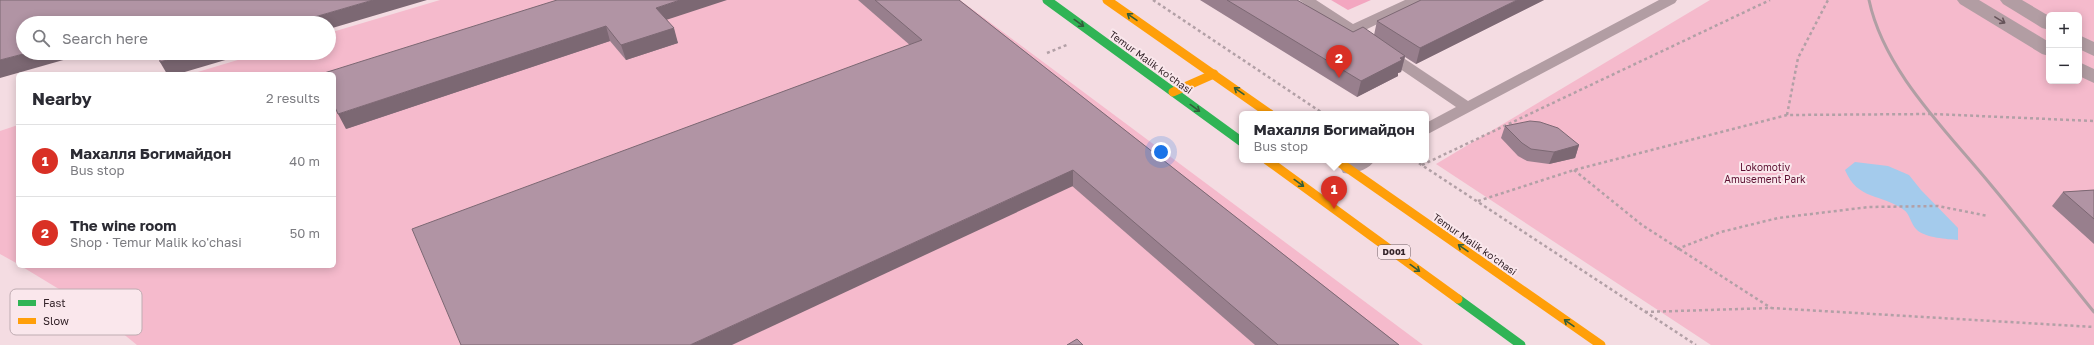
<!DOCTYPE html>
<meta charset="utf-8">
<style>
body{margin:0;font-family:"Golos Text",sans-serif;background:#f7f7f7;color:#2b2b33}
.controls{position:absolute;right:12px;top:12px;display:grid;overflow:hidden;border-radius:6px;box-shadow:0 2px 10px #0003}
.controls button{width:36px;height:36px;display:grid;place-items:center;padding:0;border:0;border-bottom:1px solid #e1e1e2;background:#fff;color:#2b2b33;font:20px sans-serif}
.you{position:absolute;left:1161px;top:152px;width:14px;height:14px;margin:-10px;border:3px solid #fff;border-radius:50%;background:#1a73e8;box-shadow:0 0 0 6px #1a73e833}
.badge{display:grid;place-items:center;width:26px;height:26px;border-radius:50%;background:#d93025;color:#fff;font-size:13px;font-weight:700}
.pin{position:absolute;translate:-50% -33px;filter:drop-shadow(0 1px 2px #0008)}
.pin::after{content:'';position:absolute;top:21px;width:14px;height:12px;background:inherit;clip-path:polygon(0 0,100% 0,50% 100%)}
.popup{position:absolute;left:1239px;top:111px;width:190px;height:52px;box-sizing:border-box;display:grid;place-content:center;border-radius:6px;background:#fff;filter:drop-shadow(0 1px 3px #0005);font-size:13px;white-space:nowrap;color:#7c7c81}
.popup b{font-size:15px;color:#2b2b33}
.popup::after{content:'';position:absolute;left:50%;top:100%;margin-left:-8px;border:8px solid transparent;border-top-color:#fff}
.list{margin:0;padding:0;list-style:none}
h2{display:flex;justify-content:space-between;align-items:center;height:52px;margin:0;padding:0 16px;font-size:17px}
h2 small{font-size:13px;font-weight:400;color:#7c7c81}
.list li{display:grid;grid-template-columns:26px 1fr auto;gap:12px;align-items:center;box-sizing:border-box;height:72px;padding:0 16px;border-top:1px solid #e1e1e2}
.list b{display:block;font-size:15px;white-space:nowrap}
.list p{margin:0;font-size:13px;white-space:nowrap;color:#7c7c81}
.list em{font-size:13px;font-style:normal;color:#7c7c81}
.icon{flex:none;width:22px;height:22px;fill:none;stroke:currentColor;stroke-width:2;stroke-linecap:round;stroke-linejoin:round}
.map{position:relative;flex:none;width:2094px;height:345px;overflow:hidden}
.search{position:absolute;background:#fff;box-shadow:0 2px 10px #0003;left:16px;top:16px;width:320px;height:44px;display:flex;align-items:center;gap:10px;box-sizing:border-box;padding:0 14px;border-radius:22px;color:#7c7c81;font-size:15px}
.panel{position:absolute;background:#fff;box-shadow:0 2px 10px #0003;left:16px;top:72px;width:320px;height:196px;border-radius:6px}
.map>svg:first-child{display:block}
</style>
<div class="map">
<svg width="2094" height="345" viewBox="0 0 2094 345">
<rect width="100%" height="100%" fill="#f4dce2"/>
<g fill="#f5bacc" fill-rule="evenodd">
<polygon points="440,0 960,0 1423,345 137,345 95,311 21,266 334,266 334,74 191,74 261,53 329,53 329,33"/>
<path d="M1710,0H2094V345H1711L1436,164ZM2049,15H2079V81H2049Z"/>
<polygon points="18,125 18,264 0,254 0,131"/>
</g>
<polygon fill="#f3a6c0" points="1331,0 1371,0 1348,10"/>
<path fill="#a4cbec" d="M1855,162L1888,166L1909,175L1921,190L1958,228V240C1947,239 1926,238 1917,230C1911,225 1910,214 1904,210C1881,193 1858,201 1845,170Z"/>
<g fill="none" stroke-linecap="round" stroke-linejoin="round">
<g stroke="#b2a0a6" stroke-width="2.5" stroke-dasharray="3 3" stroke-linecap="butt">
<polyline points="1153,0 1324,114"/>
<polyline points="1047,53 1069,44"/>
<polyline points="1787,115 1798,58 1828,0"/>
<polyline points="1414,160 1696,345"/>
<polyline points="1422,165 1770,0"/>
<polyline points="1574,170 1642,225 1771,308"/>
<polyline points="1478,201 1574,170 1787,115 1933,114 2094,121"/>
<polyline points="1677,249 1721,232 1778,218 1869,207 1938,206 1988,216"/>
<polyline points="1645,312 1771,308 2094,327"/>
</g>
<g fill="#b29da3" fill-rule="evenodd">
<polygon points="1299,0 1316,0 1353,24 1405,0 1423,0 1421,3 1363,31 1468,101 1659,0 1677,0 1675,3 1426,135 1426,123 1456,107"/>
<path d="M1353,160H1375C1370,169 1353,175 1343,173L1341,169L1343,165Z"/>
</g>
<g fill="#b29da3" fill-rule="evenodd">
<polygon points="1957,0 1979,0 2049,42 2049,56 2042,54 1960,4"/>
<polygon points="2000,0 2022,0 2049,16 2049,30 2042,28 2003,4"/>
<polygon points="2079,35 2094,42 2094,56 2079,49"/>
<polygon points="2079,62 2094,69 2094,83 2079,76"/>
</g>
<g stroke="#30b455" stroke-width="9">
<polyline points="1047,0 1242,142"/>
<polyline points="1458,299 1521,345"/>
</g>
<g stroke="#ff9f0a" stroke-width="9">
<polyline points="1107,0 1270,114"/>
<polyline points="1173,92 1214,74"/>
<polyline points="1267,160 1458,299"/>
<polyline points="1336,160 1601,345"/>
</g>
<path stroke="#b09fa4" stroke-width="3" d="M1869,0C1884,71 1946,130 1991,185C2026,227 2060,270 2094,312"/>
</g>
<g fill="#987f8d">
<polygon points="557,0 667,20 678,43 626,60 610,41 346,129"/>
<polygon points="858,0 959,0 1399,345 1255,345"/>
<polygon points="1200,0 1297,0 1353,32 1374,35 1377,21 1544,0 1416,64 1405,57 1401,72 1398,73 1398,76 1357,97"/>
<polygon points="1505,126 1579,145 1575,158 1549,164 1527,161 1518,156 1501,138"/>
<polygon points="2094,190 2094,244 2052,206 2063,192"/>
</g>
<g fill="#7c6873">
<polygon points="373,0 427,0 329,29 329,23 294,23"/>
<polygon points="680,0 727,0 660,22 656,8"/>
<polygon points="1517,0 1544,0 1416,64 1420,48"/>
<polygon points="155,17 158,23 135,23"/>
<polygon points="606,26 610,41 346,129 338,114"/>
<polygon points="674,28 678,43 626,60 621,45"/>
<polygon points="27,53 88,53 0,78 0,60"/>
<polygon points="191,53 249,53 178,74 167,74 160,62"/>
<polygon points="1405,56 1401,72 1398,73 1398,76 1357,97 1361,81"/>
<polygon points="1579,145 1575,158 1549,164 1554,152"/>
<polygon points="1073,170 1073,186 732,345 690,345"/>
</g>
<g fill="#b194a4" stroke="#7c6873">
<polygon points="0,0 373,0 294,23 156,23 155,17 135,23 23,23 23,53 27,53 0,60"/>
<polygon points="557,0 680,0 656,8 674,28 621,45 606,26 338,114 334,105 334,74 321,74"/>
<polygon points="875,0 959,0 1399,345 1278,345 1073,170 690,345 461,345 412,229 922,40"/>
<polygon points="1227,0 1297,0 1353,32 1363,27 1405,56 1400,58 1402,60 1361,81"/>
<polygon points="1421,0 1517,0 1420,48 1377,21"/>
<polygon points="159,53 191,53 160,62"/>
<polygon points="1530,121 1540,122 1558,128 1579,145 1554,152 1531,149 1522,143 1505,126"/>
<polygon points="2094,190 2094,219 2063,192"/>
<polygon points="1077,339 1083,345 1067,345"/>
</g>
<defs><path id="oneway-shaft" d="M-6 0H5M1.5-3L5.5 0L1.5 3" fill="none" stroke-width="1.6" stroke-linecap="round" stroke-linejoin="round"/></defs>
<g stroke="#325d3b">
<use href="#oneway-shaft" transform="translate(1132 17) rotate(-145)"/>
<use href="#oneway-shaft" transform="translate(1079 23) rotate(36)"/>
<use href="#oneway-shaft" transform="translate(1239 91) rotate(-145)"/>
<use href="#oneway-shaft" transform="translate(1195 108) rotate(36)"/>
<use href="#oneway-shaft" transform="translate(1299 183) rotate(36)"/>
<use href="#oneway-shaft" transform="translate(1463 248) rotate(-145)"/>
<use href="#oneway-shaft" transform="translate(1415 268) rotate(36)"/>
<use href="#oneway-shaft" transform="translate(1569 323) rotate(-145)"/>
</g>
<use stroke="#66545a" href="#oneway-shaft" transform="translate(2000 20) rotate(31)"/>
<g text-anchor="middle" stroke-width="4" stroke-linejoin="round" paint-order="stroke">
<rect fill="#fae7ec" stroke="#6f5e64" stroke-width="1" x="1378" y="245" width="32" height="14" rx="3"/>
<g font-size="9" font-weight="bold" fill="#342329">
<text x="1394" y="255">D001</text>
</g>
<g font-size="10" fill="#342329" stroke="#fae7ec">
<text transform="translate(1151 62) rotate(36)" y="4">Temur Malik ko'chasi</text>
<text transform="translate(1475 244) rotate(35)" y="4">Temur Malik ko'chasi</text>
</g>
<g font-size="10" fill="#5d1132" stroke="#fae7ec">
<text x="1765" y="171">Lokomotiv<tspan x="1765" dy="12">Amusement Park</tspan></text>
</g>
</g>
<rect x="10" y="289" width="132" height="46" rx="6" fill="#fae7ec" stroke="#bfacb2" stroke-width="1"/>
<rect x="18" y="300" width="18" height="6" fill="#30b455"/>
<rect x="18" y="318" width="18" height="6" fill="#ff9f0a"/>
<g font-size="11" fill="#342329">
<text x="43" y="307">Fast</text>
<text x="43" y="325">Slow</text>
</g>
</svg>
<div class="controls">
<button>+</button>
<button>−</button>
</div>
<div class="you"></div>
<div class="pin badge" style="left:1334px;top:209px">1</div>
<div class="popup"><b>Махалля Богимайдон</b>Bus stop</div>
<div class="pin badge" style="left:1339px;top:78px">2</div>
<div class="search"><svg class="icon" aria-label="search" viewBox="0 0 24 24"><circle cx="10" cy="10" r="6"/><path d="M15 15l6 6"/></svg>Search here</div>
<section class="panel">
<h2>Nearby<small>2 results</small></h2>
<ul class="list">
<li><span class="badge">1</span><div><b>Махалля Богимайдон</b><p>Bus stop</p></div><em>40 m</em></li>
<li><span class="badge">2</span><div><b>The wine room</b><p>Shop · Temur Malik ko'chasi</p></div><em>50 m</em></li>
</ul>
</section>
</div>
